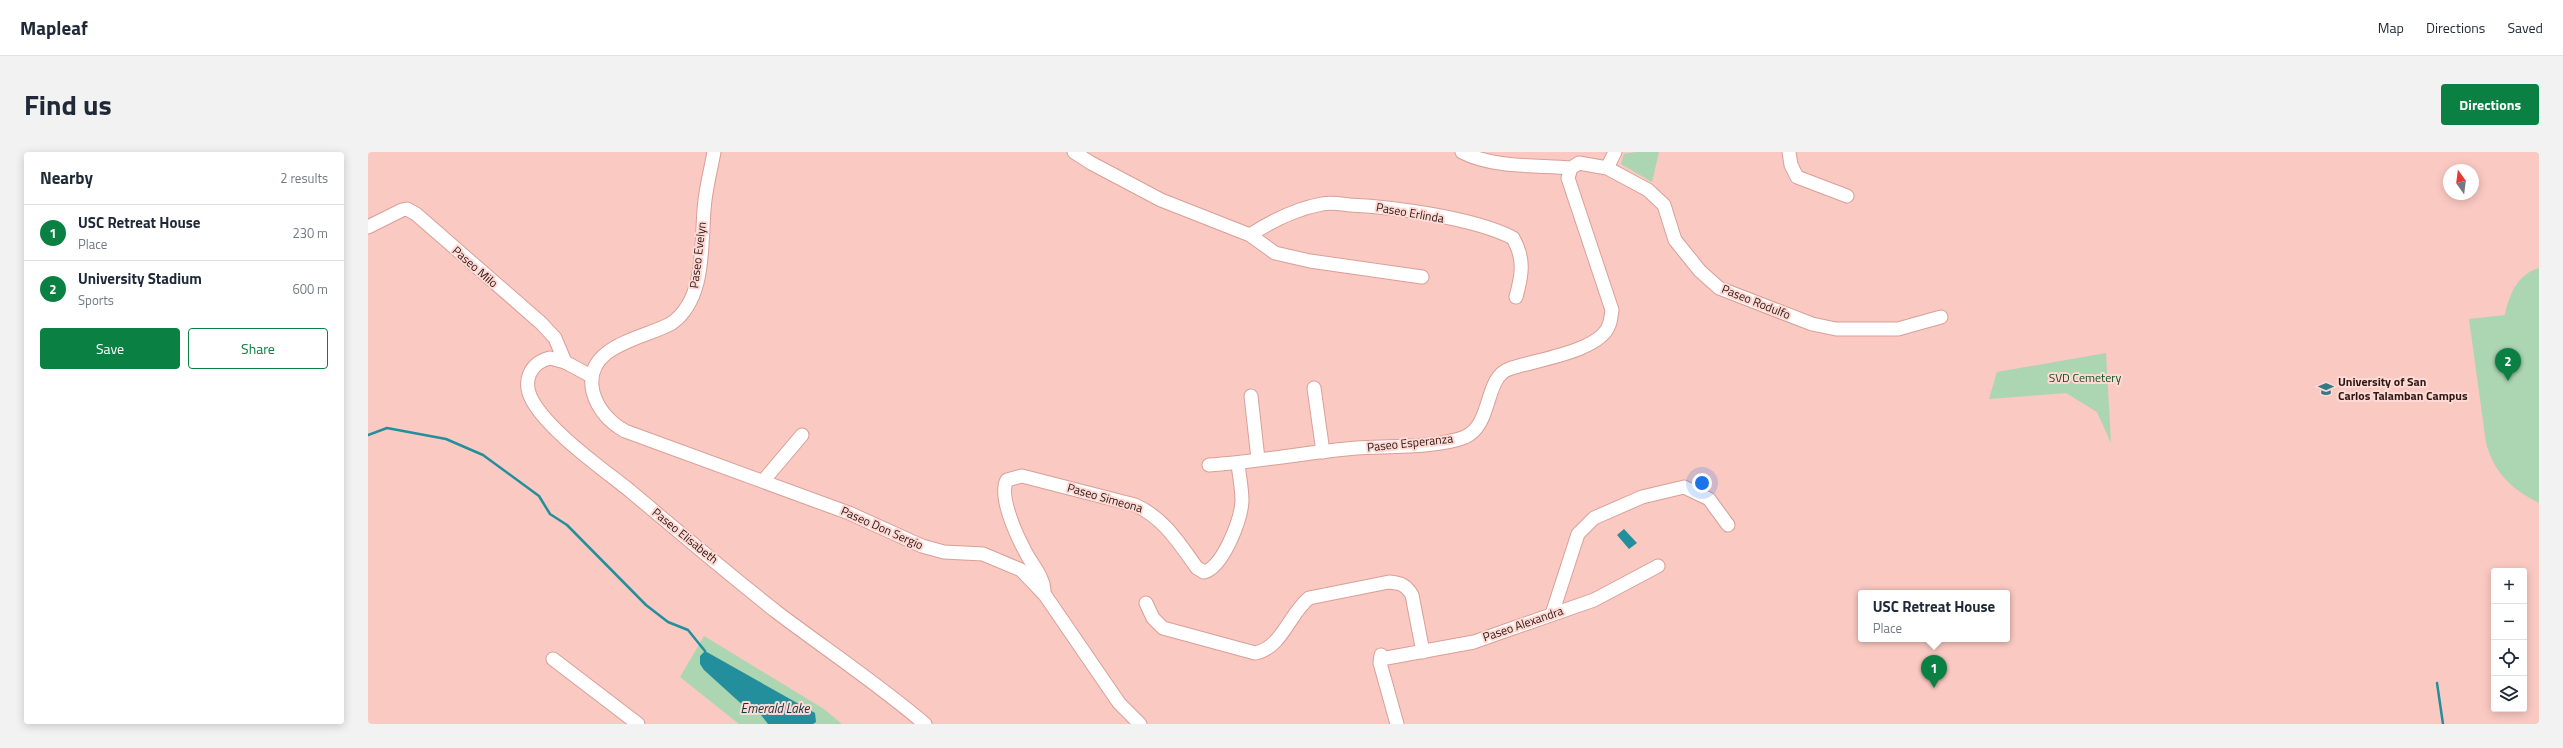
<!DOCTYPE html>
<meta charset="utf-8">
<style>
body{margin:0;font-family:"Titillium Web",sans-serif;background:#f2f2f3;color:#1f2937}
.controls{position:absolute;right:12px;bottom:12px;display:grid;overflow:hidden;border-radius:4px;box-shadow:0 2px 10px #0003}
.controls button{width:36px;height:36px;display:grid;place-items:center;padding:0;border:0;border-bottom:1px solid #e0e1e3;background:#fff;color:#1f2937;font:20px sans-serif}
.compass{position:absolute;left:2075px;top:12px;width:36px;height:36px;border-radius:50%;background:#fff;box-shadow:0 2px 10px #0003;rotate:346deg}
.you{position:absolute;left:1334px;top:331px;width:14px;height:14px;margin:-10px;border:3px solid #fff;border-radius:50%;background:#1a73e8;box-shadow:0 0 0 6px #1a73e833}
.badge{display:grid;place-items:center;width:26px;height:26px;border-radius:50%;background:#0b8043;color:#fff;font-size:13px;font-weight:700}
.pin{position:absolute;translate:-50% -33px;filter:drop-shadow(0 1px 2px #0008)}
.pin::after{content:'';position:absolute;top:21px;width:14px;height:12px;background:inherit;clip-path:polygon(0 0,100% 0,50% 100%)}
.popup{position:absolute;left:1490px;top:438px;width:152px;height:52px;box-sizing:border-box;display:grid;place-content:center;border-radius:4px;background:#fff;filter:drop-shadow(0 1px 3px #0005);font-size:13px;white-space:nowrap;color:#747a83}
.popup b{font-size:15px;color:#1f2937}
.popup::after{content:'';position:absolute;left:50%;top:100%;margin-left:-8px;border:8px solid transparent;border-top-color:#fff}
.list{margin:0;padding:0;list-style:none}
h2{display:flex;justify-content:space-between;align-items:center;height:52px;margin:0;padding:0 16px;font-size:17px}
h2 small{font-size:13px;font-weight:400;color:#747a83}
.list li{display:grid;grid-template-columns:26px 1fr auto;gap:12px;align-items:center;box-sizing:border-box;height:56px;padding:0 16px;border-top:1px solid #e0e1e3}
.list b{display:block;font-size:15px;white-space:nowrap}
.list p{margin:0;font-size:13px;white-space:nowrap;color:#747a83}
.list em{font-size:13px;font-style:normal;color:#747a83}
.actions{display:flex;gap:8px;padding:12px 16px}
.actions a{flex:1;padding:9px 0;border:1px solid #0b8043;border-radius:4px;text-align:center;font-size:14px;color:#0b8043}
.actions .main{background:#0b8043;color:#fff}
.icon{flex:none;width:22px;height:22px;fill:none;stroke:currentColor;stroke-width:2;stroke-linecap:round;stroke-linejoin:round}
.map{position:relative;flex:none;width:2171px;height:572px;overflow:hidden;border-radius:4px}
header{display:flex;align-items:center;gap:24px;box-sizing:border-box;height:56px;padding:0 20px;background:#fff;border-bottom:1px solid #e0e1e3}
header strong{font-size:19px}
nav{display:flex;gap:22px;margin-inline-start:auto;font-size:14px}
.intro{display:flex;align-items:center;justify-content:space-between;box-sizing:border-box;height:96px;padding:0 24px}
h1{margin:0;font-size:28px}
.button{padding:10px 18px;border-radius:4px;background:#0b8043;color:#fff;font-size:14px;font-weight:700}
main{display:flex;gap:24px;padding:0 24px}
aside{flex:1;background:#fff;border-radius:4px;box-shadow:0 2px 10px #0003}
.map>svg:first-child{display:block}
</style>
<header>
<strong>Mapleaf</strong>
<nav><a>Map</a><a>Directions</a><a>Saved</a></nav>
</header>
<div class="intro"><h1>Find us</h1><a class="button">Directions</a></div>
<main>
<aside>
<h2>Nearby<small>2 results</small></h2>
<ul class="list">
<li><span class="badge">1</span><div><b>USC Retreat House</b><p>Place</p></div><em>230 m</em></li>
<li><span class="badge">2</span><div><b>University Stadium</b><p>Sports</p></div><em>600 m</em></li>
</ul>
<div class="actions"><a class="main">Save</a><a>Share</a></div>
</aside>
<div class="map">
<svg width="2171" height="572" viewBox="0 0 2171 572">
<rect width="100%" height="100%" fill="#fac9c2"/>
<g fill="#acd5b1">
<polygon points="1268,0 1291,0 1284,30 1253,12 1256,2"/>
<path d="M2171,116V351C2143,337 2126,320 2118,291L2101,167L2137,163C2141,142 2150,122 2171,116Z"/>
<polygon points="1738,201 1743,291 1729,260 1698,241 1621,247 1629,220"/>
<polygon points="336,484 456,557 474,572 371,572 312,525"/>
</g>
<g fill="#238f9d">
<polygon points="1256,377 1269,391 1261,397 1249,383"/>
<polygon points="337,499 447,561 448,570 445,572 400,572 393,563 379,557 336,518 332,512 332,504"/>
</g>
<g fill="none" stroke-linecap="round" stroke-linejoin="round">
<g stroke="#238f9d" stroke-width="2.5">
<polyline points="0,283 19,276 78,287 115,303 171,344 182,362 199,373 278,453 300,470 320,478 337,499"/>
<polyline points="2069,531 2075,572"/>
</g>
<g stroke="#d99f97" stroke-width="15">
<g id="minor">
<path d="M346,0C343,16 339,32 337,48C332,87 340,145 304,171C276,187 214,193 225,240C230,258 241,270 257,279L481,361L554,394L576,400L615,402L653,418L677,443L751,551L772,572"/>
<polyline points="706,0 723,11 793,48 882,83 907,101 942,109 1054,125"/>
<path d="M1094,0C1125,16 1168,13 1203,16L1211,11L1239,16L1280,38L1296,53L1307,88L1332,119L1351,136L1444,172L1468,177H1530L1573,165"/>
<polyline points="1421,0 1423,13 1429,25 1479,44"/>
<polyline points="1239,16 1247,0"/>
<polyline points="0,75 34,58 39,57 48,62 173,171 187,186 197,210"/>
<path d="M882,83C905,68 927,57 954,52C963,50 973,52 982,53C1025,55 1107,66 1145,86C1157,107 1154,123 1148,145"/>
<path d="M223,224L197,210L182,206C162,211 154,229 164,248C181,279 232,315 261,338C310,379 359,421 410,461C459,498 510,532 557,572"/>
<polyline points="946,236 955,300"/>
<polyline points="883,244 890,307"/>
<path d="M841,313C890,310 939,300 989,296C1019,294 1070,296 1097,285C1125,272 1116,226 1141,217C1165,208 1232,200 1241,173C1243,169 1243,163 1244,158L1200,26L1203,16"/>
<polyline points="396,328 434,283"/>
<path d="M676,438C675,423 663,412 657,399C649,384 630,344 639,328L654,324L767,353C796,366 811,391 829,416L836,420C855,415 873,368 874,349C874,336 871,323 870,311"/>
<path d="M778,451L785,466L795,476L887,501C914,496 921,462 941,446L1021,430C1033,431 1038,433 1044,443L1055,500"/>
<polyline points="1184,462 1210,382 1226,366 1274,345 1316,335 1341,347 1360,373"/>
<polyline points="1013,503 1012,511 1029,572"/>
<polyline points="185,507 270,572"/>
<polyline points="1013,507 1106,490 1134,480 1226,448 1290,414"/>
</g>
</g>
<use href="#minor" stroke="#fff" stroke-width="13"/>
</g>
<defs>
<g id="university-bare" transform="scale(1.2)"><path d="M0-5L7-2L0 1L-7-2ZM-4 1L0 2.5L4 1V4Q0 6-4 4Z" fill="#347b86" stroke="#ffdad4" stroke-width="2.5" paint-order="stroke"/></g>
</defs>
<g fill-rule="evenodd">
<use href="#university-bare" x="1958" y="237"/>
</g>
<g text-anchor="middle" stroke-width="4" stroke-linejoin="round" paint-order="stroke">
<g font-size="12" fill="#2d1815" stroke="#ffdad4">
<text transform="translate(1042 61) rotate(10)" y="4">Paseo Erlinda</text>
<text transform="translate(330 103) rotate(-83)" y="4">Paseo Evelyn</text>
<text transform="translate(107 115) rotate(41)" y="4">Paseo Milo</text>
<text transform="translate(1388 150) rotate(22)" y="4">Paseo Rodulfo</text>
<text transform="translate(1042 291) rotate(-6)" y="4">Paseo Esperanza</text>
<text transform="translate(737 346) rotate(16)" y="4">Paseo Simeona</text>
<text transform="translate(514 376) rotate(24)" y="4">Paseo Don Sergio</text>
<text transform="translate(317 384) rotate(39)" y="4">Paseo Elisabeth</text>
<text transform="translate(1155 472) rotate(-19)" y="4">Paseo Alexandra</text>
</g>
<g font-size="12" fill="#0d4e1f" stroke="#ffdad4">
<text x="1717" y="230">SVD Cemetery</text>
</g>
<g font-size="12" font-weight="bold" fill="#2d1815" stroke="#ffdad4" text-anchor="start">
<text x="1970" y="234">University of San<tspan x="1970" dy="14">Carlos Talamban Campus</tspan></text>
</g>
<g font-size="13" font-style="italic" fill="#093940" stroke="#ffdad4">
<text x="407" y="561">Emerald Lake</text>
</g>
</g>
</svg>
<div class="controls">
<button>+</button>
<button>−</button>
<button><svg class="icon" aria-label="locate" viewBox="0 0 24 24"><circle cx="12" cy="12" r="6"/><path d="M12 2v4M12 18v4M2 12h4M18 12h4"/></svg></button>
<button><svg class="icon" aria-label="layers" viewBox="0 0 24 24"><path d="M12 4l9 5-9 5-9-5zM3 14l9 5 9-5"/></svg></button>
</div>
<svg class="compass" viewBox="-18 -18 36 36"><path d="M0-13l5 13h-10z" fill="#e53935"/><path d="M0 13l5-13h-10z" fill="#747a83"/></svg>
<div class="you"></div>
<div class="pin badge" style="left:1566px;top:536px">1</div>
<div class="popup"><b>USC Retreat House</b>Place</div>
<div class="pin badge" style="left:2140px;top:229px">2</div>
</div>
</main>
